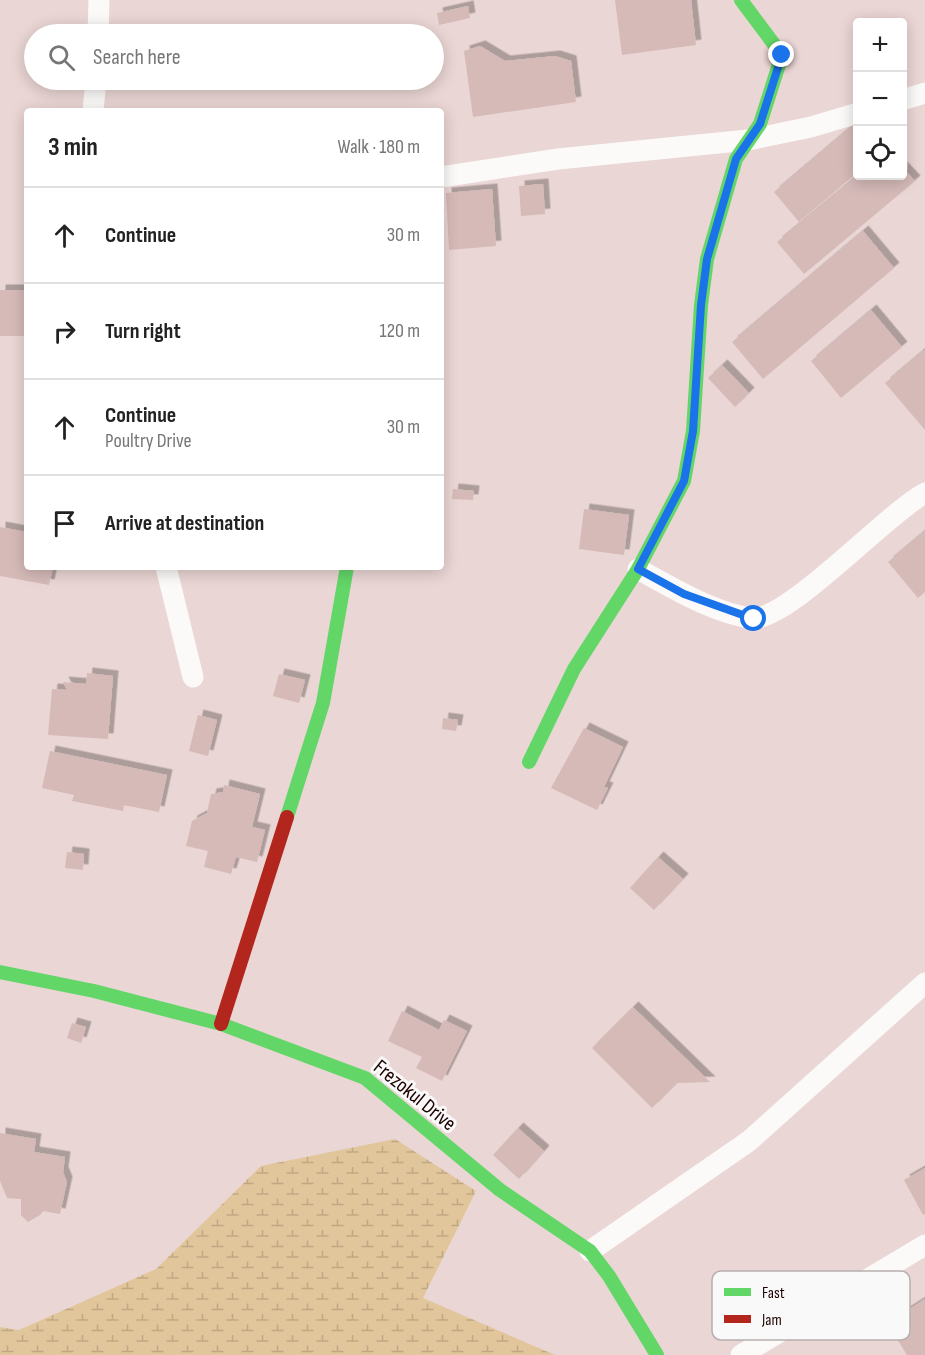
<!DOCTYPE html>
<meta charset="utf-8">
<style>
body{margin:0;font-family:"Sofia Sans Condensed",sans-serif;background:#f2f2f2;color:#222}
.controls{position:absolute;right:18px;top:18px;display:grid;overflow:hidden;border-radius:6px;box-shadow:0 3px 15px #0003}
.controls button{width:54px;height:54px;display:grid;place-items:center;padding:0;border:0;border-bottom:2px solid #e0e0e0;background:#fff;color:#222;font:30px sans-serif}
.stop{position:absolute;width:18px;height:18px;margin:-14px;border:4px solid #1a73e8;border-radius:50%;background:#fff}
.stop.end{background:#1a73e8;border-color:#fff;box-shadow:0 2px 6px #0008}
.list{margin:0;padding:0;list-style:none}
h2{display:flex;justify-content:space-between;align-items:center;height:78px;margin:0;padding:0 24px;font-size:26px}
h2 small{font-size:20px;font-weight:400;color:#767676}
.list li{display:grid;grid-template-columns:39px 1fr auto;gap:18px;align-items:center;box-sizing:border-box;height:96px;padding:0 24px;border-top:2px solid #e0e0e0}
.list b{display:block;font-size:22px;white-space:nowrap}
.list p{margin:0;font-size:20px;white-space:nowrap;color:#767676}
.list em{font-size:20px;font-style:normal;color:#767676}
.icon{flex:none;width:33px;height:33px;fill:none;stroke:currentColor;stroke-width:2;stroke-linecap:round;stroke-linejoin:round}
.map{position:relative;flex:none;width:925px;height:1355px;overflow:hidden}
.search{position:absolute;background:#fff;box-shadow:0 3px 15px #0003;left:24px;top:24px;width:420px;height:66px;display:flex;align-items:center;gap:15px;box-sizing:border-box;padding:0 21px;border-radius:33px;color:#767676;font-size:22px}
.panel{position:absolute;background:#fff;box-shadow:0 3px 15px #0003;left:24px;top:108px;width:420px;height:462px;border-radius:6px}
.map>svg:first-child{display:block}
</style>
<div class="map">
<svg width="925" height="1355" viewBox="0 0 925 1355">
<defs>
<pattern id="wetland-marsh" width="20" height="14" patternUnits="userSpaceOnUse" patternTransform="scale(1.5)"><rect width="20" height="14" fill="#e2c69b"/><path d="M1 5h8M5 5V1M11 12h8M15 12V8" fill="none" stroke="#c1a884"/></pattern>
<filter id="shadow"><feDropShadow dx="5.5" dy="-5.5" stdDeviation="0" flood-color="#0004"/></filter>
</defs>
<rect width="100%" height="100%" fill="#ead6d4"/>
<polygon fill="url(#wetland-marsh)" points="395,1139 476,1191 423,1298 555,1355 0,1355 0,1327 19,1330 156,1269 261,1166"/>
<g fill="#d5bab8" filter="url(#shadow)">
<polygon points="615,0 691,0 696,45 622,55"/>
<polygon points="468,6 470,18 439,25 437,13"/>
<polygon points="480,46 505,61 555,56 571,61 576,102 473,117 464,51"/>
<polygon points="858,121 858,172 799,222 774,192"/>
<polygon points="902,167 915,181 804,274 777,242 857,176 902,176"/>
<polygon points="543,184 545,214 521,216 519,186"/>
<polygon points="492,189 496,246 449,250 446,193"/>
<polygon points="863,231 894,268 763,379 732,342"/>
<rect x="0" y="290" width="27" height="46"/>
<polygon points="871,310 902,347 841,398 811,361"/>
<polygon points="924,350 925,351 925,430 885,383"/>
<polygon points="722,365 749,393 735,407 708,378"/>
<polygon points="453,489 474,491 473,500 452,499"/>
<polygon points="584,509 629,515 624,555 579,549"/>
<polygon points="0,527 27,532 27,567 53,567 49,585 0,576"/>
<polygon points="925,531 925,592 918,598 888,562"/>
<polygon points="87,673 113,676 108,739 48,735 52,689 67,690 63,682 86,684"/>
<polygon points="279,674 305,680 299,703 273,696"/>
<polygon points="198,715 217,720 208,756 189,751"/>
<polygon points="443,718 458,720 456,731 442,729"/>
<polygon points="584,728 623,747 604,787 608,788 597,810 551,788"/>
<polygon points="50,751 167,775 159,812 124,805 123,811 72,801 74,795 42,788"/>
<polygon points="224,785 260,794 252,827 265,830 257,862 236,857 231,874 204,867 208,851 186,846 192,821 207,813 211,794 223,792"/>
<polygon points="67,852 84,854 83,870 65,868"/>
<polygon points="658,857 683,879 654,910 630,888"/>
<polygon points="633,1007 710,1082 677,1083 652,1108 592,1048"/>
<polygon points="402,1011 439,1030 444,1020 467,1031 442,1081 416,1068 422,1057 388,1041"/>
<polygon points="72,1023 86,1027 81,1043 67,1038"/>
<polygon points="518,1128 544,1151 519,1179 493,1155"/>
<polygon points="0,1133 36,1139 34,1152 65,1157 63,1172 67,1182 60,1214 43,1211 40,1215 28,1222 21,1215 21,1199 7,1198 0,1181"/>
<polygon points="925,1168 925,1214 923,1215 904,1180"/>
<polygon points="925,1299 925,1355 907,1355 887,1323"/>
</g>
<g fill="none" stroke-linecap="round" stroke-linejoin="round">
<g stroke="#fcf9f9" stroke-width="21">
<polyline points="98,34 99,0"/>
<polyline points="902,100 925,93"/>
<polyline points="93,111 96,80"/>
<polyline points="441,177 558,159 748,140 811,127 858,113"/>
<polyline points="166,567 193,677"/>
<path d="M638,569C671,587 715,614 752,618C787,622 887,513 925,493"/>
<polyline points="590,1251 749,1141 925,983"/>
<polyline points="741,1355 925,1245"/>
</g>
<g stroke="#63d668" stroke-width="14">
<polyline points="529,762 574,669 638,569 684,481 693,431 701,305 707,259 736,159 760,124 782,55 741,0"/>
<polyline points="287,817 323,703 347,567"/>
<polyline points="0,972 94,991 221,1024 365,1078 500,1190 590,1251 609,1276 657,1355"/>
</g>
<polyline stroke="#b3261e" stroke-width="14" points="221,1024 287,817"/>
</g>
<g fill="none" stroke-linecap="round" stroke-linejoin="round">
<polyline stroke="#1a73e8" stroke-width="8" points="754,619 684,594 638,569 684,481 693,431 701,305 707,259 736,159 760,124 782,55"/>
</g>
<g text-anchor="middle" stroke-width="6" stroke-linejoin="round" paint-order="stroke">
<g font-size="21" fill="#1e0202" stroke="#f9f9f9">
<text transform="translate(415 1095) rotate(39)" y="7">Frezokul Drive</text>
</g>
</g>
<rect x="712" y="1271" width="198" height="69" rx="9" fill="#f9f9f9" stroke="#b7afaf" stroke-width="1.5"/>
<rect x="724" y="1288" width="27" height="8" fill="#63d668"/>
<rect x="724" y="1315" width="27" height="8" fill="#b3261e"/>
<g font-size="16" fill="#1e0202">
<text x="762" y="1298">Fast</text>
<text x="762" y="1325">Jam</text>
</g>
</svg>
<div class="controls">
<button>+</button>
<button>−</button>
<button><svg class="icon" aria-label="locate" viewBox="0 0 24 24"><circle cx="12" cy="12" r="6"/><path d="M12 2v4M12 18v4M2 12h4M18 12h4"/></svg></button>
</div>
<div class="stop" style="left:754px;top:619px"></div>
<div class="stop end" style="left:782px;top:55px"></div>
<div class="search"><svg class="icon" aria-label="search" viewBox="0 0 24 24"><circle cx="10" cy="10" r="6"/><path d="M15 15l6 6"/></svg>Search here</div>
<section class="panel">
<h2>3 min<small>Walk · 180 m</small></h2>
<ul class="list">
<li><svg class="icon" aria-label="ahead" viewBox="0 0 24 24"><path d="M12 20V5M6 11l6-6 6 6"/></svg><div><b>Continue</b></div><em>30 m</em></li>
<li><svg class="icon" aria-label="right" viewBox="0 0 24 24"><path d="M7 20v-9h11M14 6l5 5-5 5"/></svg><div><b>Turn right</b></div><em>120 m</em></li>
<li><svg class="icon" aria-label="ahead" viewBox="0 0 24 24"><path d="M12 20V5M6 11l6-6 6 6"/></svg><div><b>Continue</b><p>Poultry Drive</p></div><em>30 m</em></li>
<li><svg class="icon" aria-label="arrive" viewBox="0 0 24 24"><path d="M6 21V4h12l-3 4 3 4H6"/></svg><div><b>Arrive at destination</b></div></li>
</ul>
</section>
</div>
